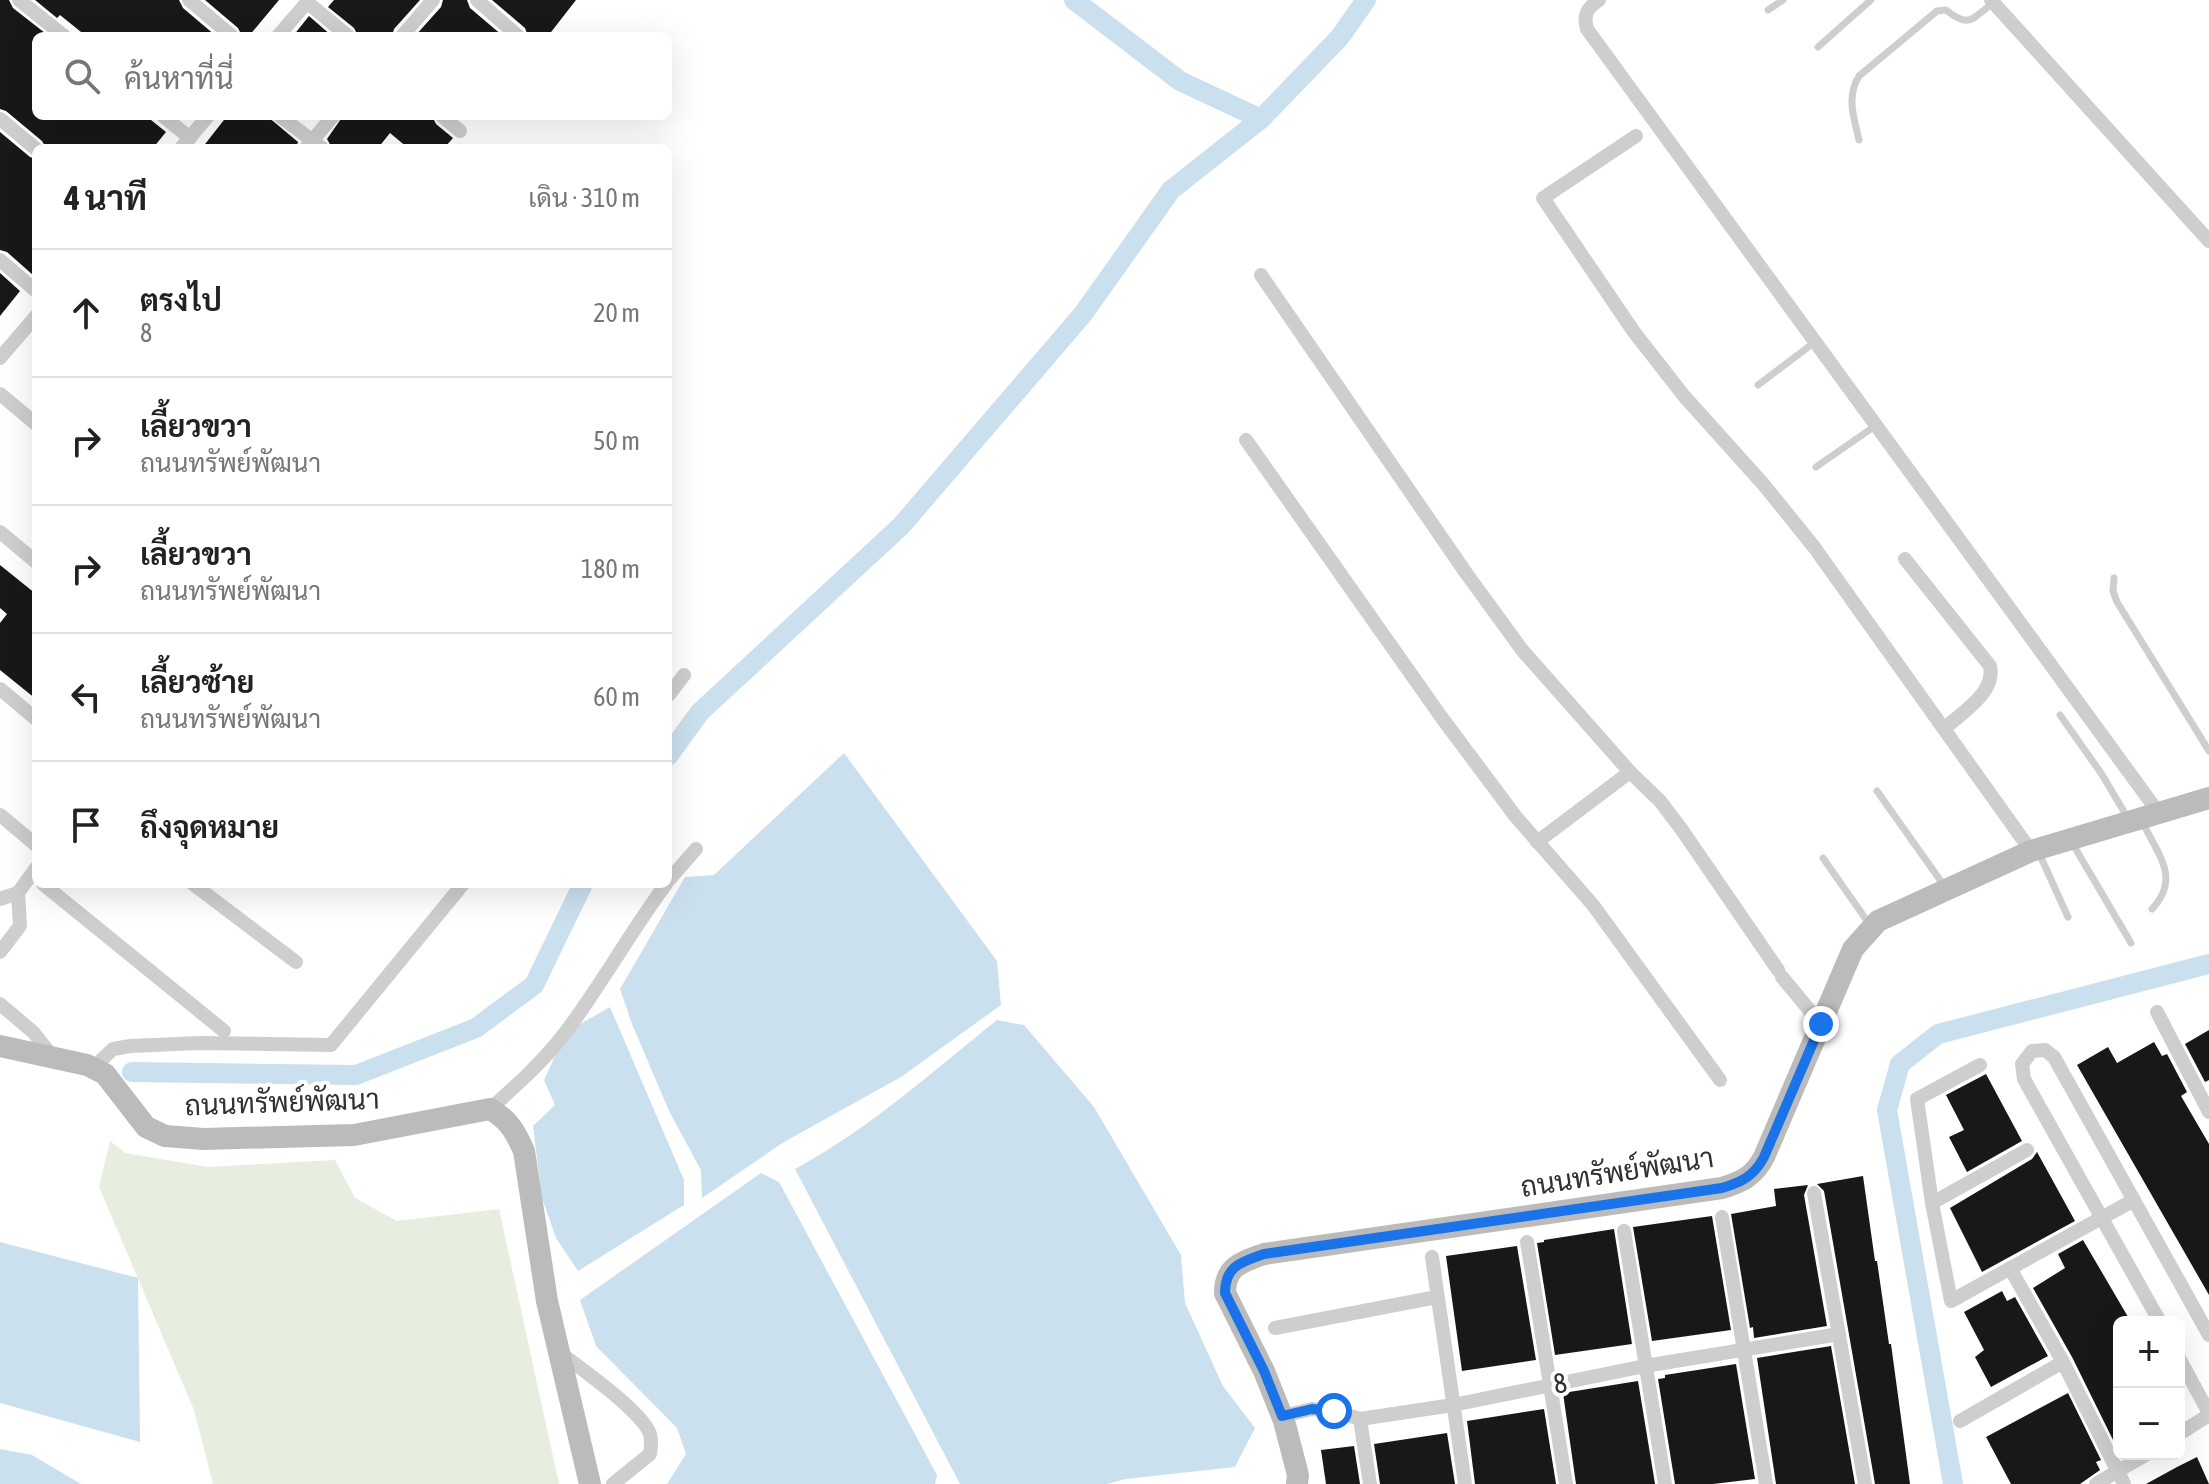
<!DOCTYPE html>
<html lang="th">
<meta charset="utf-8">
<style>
body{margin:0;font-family:"Asap Condensed",Sarabun,sans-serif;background:#f2f2f2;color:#222}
.controls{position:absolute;right:24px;bottom:24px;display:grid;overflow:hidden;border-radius:12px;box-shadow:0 8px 32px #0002}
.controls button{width:72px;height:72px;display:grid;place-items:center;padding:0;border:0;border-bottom:2px solid #e0e0e0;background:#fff;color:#222;font:40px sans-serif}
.stop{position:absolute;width:24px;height:24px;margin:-18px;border:6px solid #1a73e8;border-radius:50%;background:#fff}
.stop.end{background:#1a73e8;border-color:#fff;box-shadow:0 2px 8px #0008}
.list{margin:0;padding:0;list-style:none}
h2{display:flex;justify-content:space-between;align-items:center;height:104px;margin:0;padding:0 32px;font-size:34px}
h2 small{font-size:26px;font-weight:400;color:#767676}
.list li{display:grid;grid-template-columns:52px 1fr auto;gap:24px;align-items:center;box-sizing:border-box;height:128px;padding:0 32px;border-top:2px solid #e0e0e0}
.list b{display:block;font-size:30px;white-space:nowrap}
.list p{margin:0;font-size:26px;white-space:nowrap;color:#767676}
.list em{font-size:26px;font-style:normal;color:#767676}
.icon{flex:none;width:44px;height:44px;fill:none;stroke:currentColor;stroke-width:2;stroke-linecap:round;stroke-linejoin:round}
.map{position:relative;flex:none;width:2209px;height:1484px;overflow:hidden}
.search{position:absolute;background:#fff;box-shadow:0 8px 32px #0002;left:32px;top:32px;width:640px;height:88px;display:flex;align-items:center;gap:20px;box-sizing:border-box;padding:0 28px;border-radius:12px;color:#767676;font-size:30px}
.panel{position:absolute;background:#fff;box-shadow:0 8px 32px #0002;left:32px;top:144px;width:640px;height:744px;border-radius:12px}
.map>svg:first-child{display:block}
</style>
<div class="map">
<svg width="2209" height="1484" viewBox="0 0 2209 1484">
<rect width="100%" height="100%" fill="#fff"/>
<polygon fill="#e7eedf" points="110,1141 125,1153 208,1167 335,1160 355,1198 397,1221 499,1209 559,1484 213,1484 194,1410 99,1187"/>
<g fill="#cbe0ee">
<polygon points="844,753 997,961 1001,1005 901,1077 784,1142 702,1198 701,1170 669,1111 632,1024 620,989 685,877 714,875"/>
<polygon points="610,1007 684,1180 684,1205 578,1271 556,1238 542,1198 533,1126 555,1105 544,1080 566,1032"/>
<path d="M997,1020L1024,1025L1094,1107L1181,1255L1185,1303L1223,1386L1255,1428L1235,1467L1126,1479L1107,1484H960L795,1169C869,1129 932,1072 997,1020Z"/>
<polygon points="761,1173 779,1182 937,1475 935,1484 667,1484 686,1454 677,1428 596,1346 580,1300"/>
<polygon points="0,1242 138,1278 140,1442 0,1403"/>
<polygon points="0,1449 32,1455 81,1484 0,1484"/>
</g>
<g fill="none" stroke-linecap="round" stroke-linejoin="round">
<g stroke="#cbe0ee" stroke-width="20">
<polyline points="1074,0 1180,81 1261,119"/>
<polyline points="668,756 700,712 901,526 1083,314 1171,190 1261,119 1340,37 1366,0"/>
<polyline points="132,1072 356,1075 476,1028 534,985 583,884"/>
<polyline points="1953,1484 1887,1110 1900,1064 1938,1034 2209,964"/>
</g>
</g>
<g fill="#181818">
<polygon points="0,0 9,0 13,8 45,33 36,36 36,116 146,116 166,132 153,148 46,148 42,141 6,111 0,109"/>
<polygon points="35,0 179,0 183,8 216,36 86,36 60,15 57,18"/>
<polygon points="205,0 279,0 249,36 242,36 238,28"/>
<polygon points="334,0 420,0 394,29 392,36 358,36 354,28 328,7"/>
<polygon points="443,0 467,0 470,8 503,36 415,36 441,7"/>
<polygon points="492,0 576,0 548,36 528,36 525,28"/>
<polygon points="309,16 332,36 293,36"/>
<polygon points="227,116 267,116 298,142 296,148 202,148"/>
<polygon points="343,116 432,116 436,124 453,138 444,148 408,148 390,133 378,148 332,148 327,139"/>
<polygon points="0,132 30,157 36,159 36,272 33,275 7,252 0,250"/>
<polygon points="0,273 20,291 0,316"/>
<polygon points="0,565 36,594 36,699 0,670 0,623 7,614 0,608"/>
<polygon points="2209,1030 2209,1080 2205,1082 2185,1044"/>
<polygon points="2154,1042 2162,1056 2167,1054 2187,1092 2181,1096 2209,1144 2209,1295 2077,1065 2108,1047 2117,1063"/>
<polygon points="1986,1074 2022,1141 1967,1172 1949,1137 1964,1130 1946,1095"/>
<polygon points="2037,1152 2075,1221 1982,1272 1950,1208 2032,1159"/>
<polygon points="1863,1176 1875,1261 1877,1261 1889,1344 1891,1344 1910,1484 1875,1484 1824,1191 1817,1184"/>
<polygon points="1808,1185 1804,1195 1827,1326 1754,1338 1753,1327 1750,1328 1731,1214 1776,1206 1774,1189"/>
<polygon points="1712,1216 1731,1330 1652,1341 1633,1227"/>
<polygon points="1614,1229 1632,1344 1555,1355 1537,1243 1544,1242 1544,1240"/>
<polygon points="2083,1240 2131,1322 2119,1322 2118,1450 2072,1357 2033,1288 2065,1268 2058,1254"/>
<polygon points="1517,1246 1536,1360 1462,1371 1446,1256"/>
<polygon points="2002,1291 2007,1301 2015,1297 2048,1356 1991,1387 1975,1357 1984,1350 1964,1312"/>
<polygon points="1831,1346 1855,1484 1776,1484 1757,1358"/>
<polygon points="1736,1364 1755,1479 1713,1484 1675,1484 1658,1379 1665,1378 1665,1375"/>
<polygon points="1638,1381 1655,1484 1576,1484 1563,1393"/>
<polygon points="2068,1393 2101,1460 2096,1462 2100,1470 2080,1484 2011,1484 1986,1437"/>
<polygon points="1544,1409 1556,1484 1475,1484 1467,1421"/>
<polygon points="1447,1433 1455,1484 1380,1484 1374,1444"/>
<polygon points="1354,1446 1360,1484 1326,1484 1321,1450"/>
<polygon points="2197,1457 2209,1484 2146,1484 2177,1467"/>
</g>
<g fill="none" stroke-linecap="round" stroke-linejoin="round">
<g stroke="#cecece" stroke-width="7">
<polyline points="1768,10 1783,0"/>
<polyline points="1818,47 1871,0"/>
<path d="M1859,140C1854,118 1846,97 1859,76L1937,11L1946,10C1970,29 1971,19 1993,3"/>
<polyline points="1758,385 1815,342"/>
<polyline points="1816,467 1875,426"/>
<polyline points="2114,578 2113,591 2117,602 2209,751"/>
<polyline points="2060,715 2101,773 2129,820"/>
<polyline points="1877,791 1945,887"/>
<path d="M2143,823C2158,855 2181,878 2152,909"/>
<polyline points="2071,841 2131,943"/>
<polyline points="2038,851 2068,917"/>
<polyline points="1823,858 1870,925"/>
</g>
<g stroke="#cecece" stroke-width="14">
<polyline points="19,0 64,36"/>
<polyline points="189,0 232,36"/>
<polyline points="477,0 518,36"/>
<path d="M1599,0C1587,8 1583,15 1587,29L2158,812"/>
<polyline points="1991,0 2209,241"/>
<polyline points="307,2 348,36"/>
<polyline points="278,36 309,0"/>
<polyline points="402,36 433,0"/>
<polyline points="163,116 190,138"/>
<polyline points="280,116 322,148"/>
<polyline points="442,116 460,131"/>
<polyline points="0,119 36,149"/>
<polyline points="1636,136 1543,198 1634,332 1684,396 1764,485 1814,547 2031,851"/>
<polyline points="181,148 208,116"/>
<polyline points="306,148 333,116"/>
<polyline points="0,260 36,291"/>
<polyline points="1261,275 1466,573 1522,650 1630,772 1660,801 1682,830 1778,970"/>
<polyline points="0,358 36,316"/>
<polyline points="0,394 36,424"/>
<polyline points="1246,440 1442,718 1516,817 1593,905 1720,1080"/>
<polyline points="0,532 36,562"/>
<path d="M1905,559L1990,666C1996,693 1962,712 1944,729"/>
<polyline points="0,689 36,719"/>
<polyline points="668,696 684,675"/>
<polyline points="0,815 36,845"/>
<polyline points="1537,842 1630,772"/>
<polyline points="668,881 696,849"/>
<polyline points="43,884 224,1031"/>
<polyline points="193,884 296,962"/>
<polyline points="18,893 36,868"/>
<polyline points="0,899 18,893 20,926 0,952"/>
<polyline points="1782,977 1821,1024"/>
<polyline points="0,1004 33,1032 53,1057"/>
<polyline points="2157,1012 2209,1112"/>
<polyline points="1980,1065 1917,1099 1932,1203 1951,1301 2134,1200"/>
<polyline points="93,1068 113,1049 130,1046 200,1043 331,1045 463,884"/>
<path d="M490,1109C518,1084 546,1059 568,1029C603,982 631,931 666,884"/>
<polyline points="1814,1193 1865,1484"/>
<polyline points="1932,1203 2027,1150"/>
<polyline points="1722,1217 1766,1484"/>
<polyline points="1624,1231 1665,1484"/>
<polyline points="1527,1242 1566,1484"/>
<polyline points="1432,1257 1465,1484"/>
<polyline points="2010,1268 2063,1362 2124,1484"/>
<polyline points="2160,1322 2024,1079 2022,1064 2032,1051 2045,1050 2054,1057 2209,1335"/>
<polyline points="1275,1328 1437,1297"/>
<path d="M559,1352C580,1368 642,1411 650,1434C652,1441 651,1447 650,1454L613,1484"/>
<polyline points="2179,1358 2209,1413"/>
<polyline points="1282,1416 1312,1409 1334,1411 1360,1419 1453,1405 1645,1366 1839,1334"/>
<polyline points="1360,1419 1370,1484"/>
<polyline points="1960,1421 2063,1362"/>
<polyline points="2179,1434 2209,1415"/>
<polyline points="2096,1484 2147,1454"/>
</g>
<g stroke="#bbb" stroke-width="22">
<path d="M0,1046L87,1065L105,1074L146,1127L165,1136L204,1139L354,1135L490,1109C509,1120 515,1131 524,1151L547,1301L590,1484"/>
<path d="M1297,1484L1298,1475L1284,1421L1264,1371L1225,1293C1225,1266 1242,1262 1264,1254L1722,1188C1742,1182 1754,1176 1764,1157L1853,949L1878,921L2031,851L2209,798"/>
</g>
</g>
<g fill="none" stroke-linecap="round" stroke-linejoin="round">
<path stroke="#1a73e8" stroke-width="10" d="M1334,1411L1312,1409L1282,1416L1264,1371L1225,1293C1225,1266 1241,1262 1264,1254L1722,1188C1742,1182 1754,1176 1764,1157L1821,1024"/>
</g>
<g text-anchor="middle" stroke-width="8" stroke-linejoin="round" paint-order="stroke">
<g font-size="28" fill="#313131" stroke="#fff">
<text transform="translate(282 1102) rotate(-2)" y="10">ถนนทรัพย์พัฒนา</text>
<text transform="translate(1617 1172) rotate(-9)" y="10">ถนนทรัพย์พัฒนา</text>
<text transform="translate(1560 1383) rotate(-11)" y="10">8</text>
</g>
</g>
</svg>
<div class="controls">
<button>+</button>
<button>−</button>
</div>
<div class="stop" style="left:1334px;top:1411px"></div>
<div class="stop end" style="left:1821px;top:1024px"></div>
<div class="search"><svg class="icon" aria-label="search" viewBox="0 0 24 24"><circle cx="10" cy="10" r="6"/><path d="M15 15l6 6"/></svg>ค้นหาที่นี่</div>
<section class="panel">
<h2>4 นาที<small>เดิน · 310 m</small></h2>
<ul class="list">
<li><svg class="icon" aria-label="ahead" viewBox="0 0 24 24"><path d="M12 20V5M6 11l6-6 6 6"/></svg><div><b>ตรงไป</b><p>8</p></div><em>20 m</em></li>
<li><svg class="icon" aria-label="right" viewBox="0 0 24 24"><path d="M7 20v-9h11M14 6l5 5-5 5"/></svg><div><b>เลี้ยวขวา</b><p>ถนนทรัพย์พัฒนา</p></div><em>50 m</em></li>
<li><svg class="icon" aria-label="right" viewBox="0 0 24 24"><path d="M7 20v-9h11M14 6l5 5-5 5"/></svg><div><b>เลี้ยวขวา</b><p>ถนนทรัพย์พัฒนา</p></div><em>180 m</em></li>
<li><svg class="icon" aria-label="left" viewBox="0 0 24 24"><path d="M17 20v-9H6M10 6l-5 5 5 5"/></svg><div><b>เลี้ยวซ้าย</b><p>ถนนทรัพย์พัฒนา</p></div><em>60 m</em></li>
<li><svg class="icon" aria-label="arrive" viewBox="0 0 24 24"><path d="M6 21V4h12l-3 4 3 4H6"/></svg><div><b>ถึงจุดหมาย</b></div></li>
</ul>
</section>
</div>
